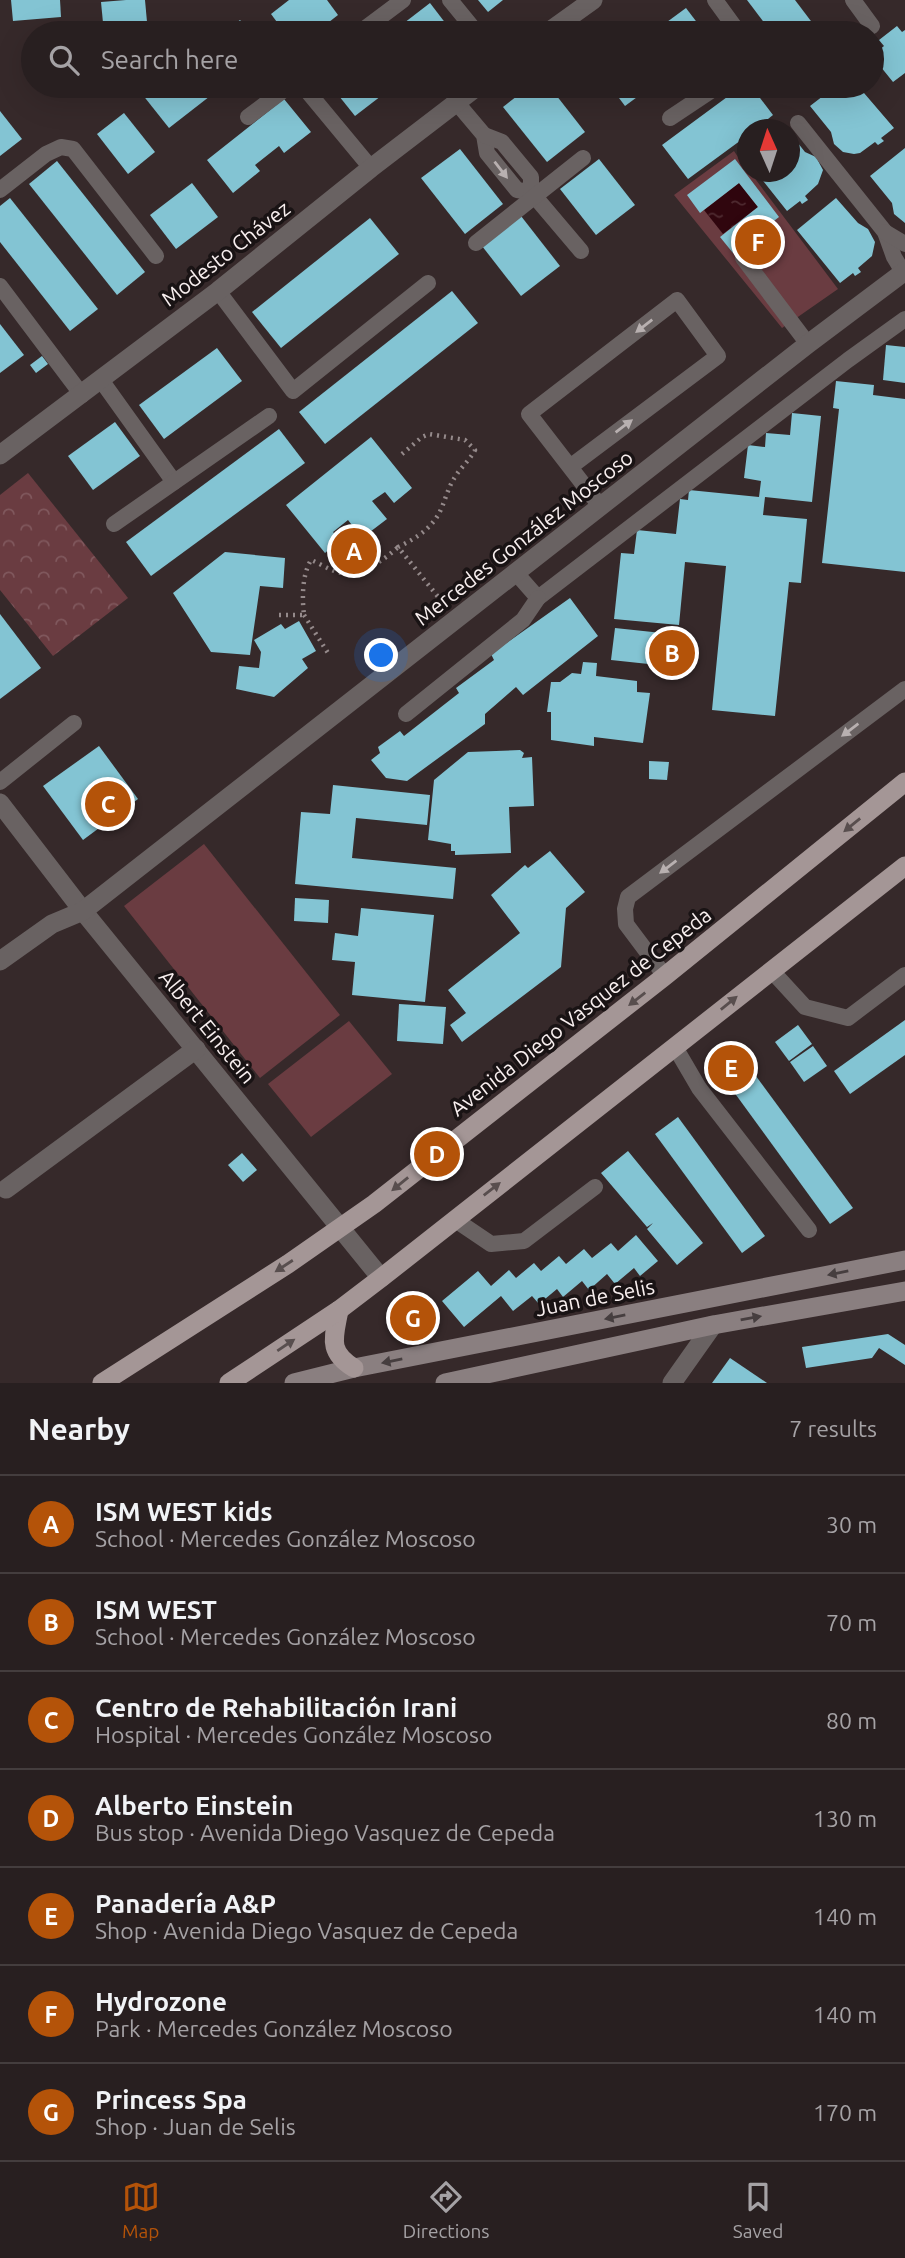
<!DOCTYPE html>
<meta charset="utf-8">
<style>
body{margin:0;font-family:Ubuntu,sans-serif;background:#342c2d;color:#f1f3f6}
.compass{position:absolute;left:737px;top:119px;width:63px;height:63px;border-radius:50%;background:#281f20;box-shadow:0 7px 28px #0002;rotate:357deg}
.you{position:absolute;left:382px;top:656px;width:24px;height:24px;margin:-18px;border:5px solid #fff;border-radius:50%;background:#1a73e8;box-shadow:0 0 0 10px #1a73e833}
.badge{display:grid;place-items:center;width:46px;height:46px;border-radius:50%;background:#b45309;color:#fff;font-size:23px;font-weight:700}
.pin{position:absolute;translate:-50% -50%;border:4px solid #fff;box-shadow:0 2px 7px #0006}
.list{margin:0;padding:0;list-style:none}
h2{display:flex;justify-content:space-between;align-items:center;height:91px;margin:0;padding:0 28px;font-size:30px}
h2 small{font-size:23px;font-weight:400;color:#a5a2a5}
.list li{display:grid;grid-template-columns:46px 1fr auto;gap:21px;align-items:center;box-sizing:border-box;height:98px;padding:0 28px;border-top:2px solid #443d3e}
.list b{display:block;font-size:26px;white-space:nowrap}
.list p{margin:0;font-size:23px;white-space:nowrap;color:#a5a2a5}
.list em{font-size:23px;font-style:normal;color:#a5a2a5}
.icon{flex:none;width:38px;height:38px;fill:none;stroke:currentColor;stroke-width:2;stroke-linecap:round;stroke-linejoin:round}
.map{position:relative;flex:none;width:905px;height:1383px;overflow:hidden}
.search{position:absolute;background:#281f20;box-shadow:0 7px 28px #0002;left:21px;right:21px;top:21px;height:77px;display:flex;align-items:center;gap:18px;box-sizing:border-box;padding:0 24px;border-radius:38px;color:#a5a2a5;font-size:26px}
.sheet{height:777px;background:#281f20}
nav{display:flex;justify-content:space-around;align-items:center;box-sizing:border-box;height:98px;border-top:2px solid #443d3e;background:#281f20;font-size:19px;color:#a5a2a5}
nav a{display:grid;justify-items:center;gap:4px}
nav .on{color:#b45309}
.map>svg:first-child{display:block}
</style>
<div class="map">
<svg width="905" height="1383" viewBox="0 0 905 1383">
<defs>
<pattern id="forest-crowns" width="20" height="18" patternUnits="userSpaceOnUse" patternTransform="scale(1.75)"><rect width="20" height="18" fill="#6a3c41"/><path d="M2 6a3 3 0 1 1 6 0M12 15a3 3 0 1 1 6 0" fill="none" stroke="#80585d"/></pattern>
<pattern id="water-ripples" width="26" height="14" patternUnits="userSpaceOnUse" patternTransform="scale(1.75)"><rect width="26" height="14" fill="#30060e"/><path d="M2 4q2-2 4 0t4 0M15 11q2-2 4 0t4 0" fill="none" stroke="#4f2b31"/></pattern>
</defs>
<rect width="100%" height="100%" fill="#36292a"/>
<polygon fill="url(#forest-crowns)" points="28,473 128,598 53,656 0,590 0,495"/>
<g fill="#6a3c41">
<polygon points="734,151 748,172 750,172 838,289 782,328 674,195"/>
<polygon points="204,844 340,1015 260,1078 124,906"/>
<polygon points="349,1021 392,1074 311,1137 268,1084"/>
</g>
<polygon fill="url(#water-ripples)" points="739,183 758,207 723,234 704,210"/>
<g fill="#83c4d3">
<polygon points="11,0 60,0 61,17 13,21"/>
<polygon points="126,0 145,0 148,33 104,33 101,2"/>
<polygon points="289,0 327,0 338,15 315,33 285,33 271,14"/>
<polygon points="478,0 503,0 488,12"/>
<polygon points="747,0 795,0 820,33 772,33"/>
<polygon points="430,3 453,33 391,33"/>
<polygon points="686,8 705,33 652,33"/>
<polygon points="240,20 251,33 223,33"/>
<polygon points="897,26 902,32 905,30 905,73 893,82 872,56 884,46 879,40"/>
<polygon points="50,86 99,86 99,91 51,94"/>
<polygon points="153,86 208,86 214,93 169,128 142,94"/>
<polygon points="331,86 394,86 355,116"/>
<polygon points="530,86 549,86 585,132 547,162 503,107"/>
<polygon points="610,86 652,86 625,106"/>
<polygon points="742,86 751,86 773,115 754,130 748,130 748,135 688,179 662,145"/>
<polygon points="836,86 858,86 894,128 881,138 884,141 878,145 875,142 860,153 854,154 843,152 834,144 831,132 810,106"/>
<polygon points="284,99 311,132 284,153 279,146 255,165 260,171 233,193 207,160"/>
<polygon points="0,111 22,139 0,156"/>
<polygon points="124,113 155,152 128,174 97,134"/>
<polygon points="790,133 805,152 816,157 823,170 818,184 805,196 808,200 802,204 800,201 787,211 756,172 790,172"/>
<polygon points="905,148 905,223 894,214 892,203 870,176"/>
<polygon points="460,149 503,204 465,234 421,178"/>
<polygon points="599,159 635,205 596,235 560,189"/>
<polygon points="735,159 779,217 733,253 720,237 758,207 739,183 700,213 687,195"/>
<polygon points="57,161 145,272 117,295 29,184"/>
<polygon points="192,183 218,217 176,249 150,215"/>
<polygon points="10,198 98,309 70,331 0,242 0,206"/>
<polygon points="836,198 858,223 868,229 875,242 872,256 858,268 861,272 855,276 853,273 840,283 797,230"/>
<polygon points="521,216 560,266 521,296 482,246"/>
<polygon points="370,218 399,254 281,348 252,312"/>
<polygon points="452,291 478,323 325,444 299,412"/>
<polygon points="0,324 24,355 0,373"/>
<polygon points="886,345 905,347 905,383 883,380"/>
<polygon points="217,348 242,381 164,439 139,405"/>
<polygon points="42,356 48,364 36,373 30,365"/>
<polygon points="836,381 874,385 873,395 905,399 905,572 822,563 839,409 833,408"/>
<polygon points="792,413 821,416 812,502 765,497 763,515 807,519 801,583 789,582 775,716 712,710 726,566 685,562 679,625 614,619 621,553 634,554 637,530 676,534 680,499 688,500 689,490 759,497 761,481 744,478 748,445 765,447 766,433 790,435"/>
<polygon points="115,422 140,456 93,490 68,456"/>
<polygon points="279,429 305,463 151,576 126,542"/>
<polygon points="371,437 412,488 394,503 385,492 372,501 387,519 362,538 348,520 333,532 340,540 325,553 286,505"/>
<polygon points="225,552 285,558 283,588 260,586 250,655 211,652 173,593"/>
<polygon points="570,598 598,636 523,695 516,687 485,714 485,724 407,781 386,778 371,760 380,753 378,747 400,731 404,736 459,693 456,688 494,660 491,654"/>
<polygon points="0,614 41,668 0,699"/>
<polygon points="299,621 316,651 302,659 308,668 274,697 236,689 239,666 259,668 261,652 254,640 281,624 285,629"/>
<polygon points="615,628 690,636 686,668 611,660"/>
<polygon points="583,662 597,663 596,676 637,681 637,692 650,693 643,743 594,737 594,746 551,740 551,712 547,712 551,682 560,682 572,673 581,674"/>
<polygon points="99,746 138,799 83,840 43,786"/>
<polygon points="520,750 524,753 522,758 532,757 534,806 509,807 511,853 455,855 455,851 451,851 451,844 428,840 434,780 468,752"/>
<polygon points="649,761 669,762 667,780 649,779"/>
<polygon points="333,785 430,795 427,825 356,818 352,858 456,868 453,899 295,884 301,812 330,814"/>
<polygon points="550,851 585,892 566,908 561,967 462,1042 450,1025 466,1013 448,990 520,933 491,895 525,865 528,868"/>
<polygon points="295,898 329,900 328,923 294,921"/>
<polygon points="361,908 434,915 425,1002 352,995 355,962 332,960 335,933 358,936"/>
<polygon points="399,1004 446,1007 443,1044 397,1041"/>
<polygon points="905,1020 905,1055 850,1094 834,1071"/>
<polygon points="798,1025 812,1044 789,1061 775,1042"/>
<polygon points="813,1046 827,1066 804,1082 790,1062"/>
<polygon points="738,1051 749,1064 725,1084 714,1072"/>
<polygon points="753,1072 853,1208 830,1224 731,1088"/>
<polygon points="678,1117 765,1236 742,1253 655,1134"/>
<polygon points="628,1151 703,1243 677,1265 647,1229 653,1223 647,1227 601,1173"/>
<polygon points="242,1153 257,1170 243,1182 228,1165"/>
<polygon points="636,1235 658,1261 640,1276 634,1268 615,1284 607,1274 589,1290 582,1281 563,1297 557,1289 539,1304 532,1296 513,1311 501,1296 464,1327 442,1301 478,1271 491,1286 509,1270 516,1278 534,1263 541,1271 559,1256 566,1264 584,1249 592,1258 611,1243 618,1251"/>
<polygon points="888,1334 905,1345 905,1365 879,1348 872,1358 806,1368 802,1347"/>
<polygon points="730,1358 767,1383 712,1383"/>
</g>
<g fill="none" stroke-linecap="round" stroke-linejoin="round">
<g stroke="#958a8b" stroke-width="4.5" stroke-dasharray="2 5" stroke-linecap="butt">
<path d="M402,454L422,437L429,434L465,440L475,450C470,460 461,467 455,477C449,486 446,497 442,507C434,527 417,538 398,547L443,603"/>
<path d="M279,615H304C302,598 302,575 311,560C319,563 328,569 337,572C358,577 384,561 398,547"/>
<polyline points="304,615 328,653"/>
</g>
<g stroke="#696262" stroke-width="16">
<polyline points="450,0 477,33"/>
<polyline points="715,0 739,33"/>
<polyline points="853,0 872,26"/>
<polyline points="359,33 403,0"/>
<polyline points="303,86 371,168"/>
<polyline points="457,103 484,135 487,153 517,190 531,192"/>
<polyline points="248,117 289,86"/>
<polyline points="670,118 718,86"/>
<polyline points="798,123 885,232 894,257 903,272"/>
<polyline points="484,135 502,142 531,177 531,192 581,251"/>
<polyline points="0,190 46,154 61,147 73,149 156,256"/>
<polyline points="885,232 905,244"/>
<polyline points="476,243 583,158"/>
<polyline points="743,258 808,344"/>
<polyline points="0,286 82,395"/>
<polyline points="218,291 293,391 428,283"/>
<polyline points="101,380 174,482"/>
<polyline points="570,467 718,356 677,300 529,414 600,506"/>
<polyline points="114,524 269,416"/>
<polyline points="516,573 538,598 848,360 905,319"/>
<polyline points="406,714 523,620 538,598"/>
<polyline points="0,782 74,723"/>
<polyline points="771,970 805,1007 848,1018 905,975"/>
<polyline points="665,976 626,924 625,909 628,897 905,689"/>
<polyline points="675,1047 699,1088 809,1230"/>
<polyline points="454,1219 491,1244 524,1241 595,1187"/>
</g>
<g stroke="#696262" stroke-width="19">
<polyline points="547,33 593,0"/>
<polyline points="0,455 218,291 371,168 478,86"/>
<polyline points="0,803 83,911 381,1278"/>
<polyline points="0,961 52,924 83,911 808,344 905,271"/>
<polyline points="6,1189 196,1049"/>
<polyline points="672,1383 713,1325"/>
</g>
<g stroke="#8a7f80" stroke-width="19">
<polyline points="294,1383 354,1368 905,1260"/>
<polyline points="445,1383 713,1325 905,1291"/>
</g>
<g stroke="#a49696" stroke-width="19">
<path d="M339,1310C334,1338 327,1351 354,1368"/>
<polyline points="102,1383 288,1264 374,1204 665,976 905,782"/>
<polyline points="229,1383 339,1310 381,1278 905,866"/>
</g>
</g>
<defs><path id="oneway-solid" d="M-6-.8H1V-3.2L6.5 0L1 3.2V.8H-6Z" transform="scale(1.75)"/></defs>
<g fill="#b8b0b0">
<use href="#oneway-solid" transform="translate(501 170) rotate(52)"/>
<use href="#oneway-solid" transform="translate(644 326) rotate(142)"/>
<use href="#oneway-solid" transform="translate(624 426) rotate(-37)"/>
<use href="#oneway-solid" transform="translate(850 730) rotate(143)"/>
<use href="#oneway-solid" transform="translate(668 867) rotate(143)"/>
</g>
<g fill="#584e4e">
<use href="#oneway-solid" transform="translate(852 825) rotate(141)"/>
<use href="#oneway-solid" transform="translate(637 999) rotate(142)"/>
<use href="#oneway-solid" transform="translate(729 1003) rotate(-39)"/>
<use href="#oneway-solid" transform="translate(400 1184) rotate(141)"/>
<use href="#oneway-solid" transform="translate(492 1189) rotate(-38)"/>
<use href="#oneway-solid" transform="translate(284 1266) rotate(147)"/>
<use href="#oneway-solid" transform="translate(286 1345) rotate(-34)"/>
</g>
<g fill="#463e3f">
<use href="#oneway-solid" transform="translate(838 1273) rotate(169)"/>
<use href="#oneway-solid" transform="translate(615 1317) rotate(169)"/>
<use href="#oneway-solid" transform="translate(751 1318) rotate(-10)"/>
<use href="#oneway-solid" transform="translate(392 1361) rotate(169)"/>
</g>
<g text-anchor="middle" stroke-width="7" stroke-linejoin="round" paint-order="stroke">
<g font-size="21" fill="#f8efef" stroke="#191314">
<text transform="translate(226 254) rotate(-38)" y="7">Modesto Chávez</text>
<text transform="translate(524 538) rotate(-38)" y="7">Mercedes González Moscoso</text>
<text transform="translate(581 1012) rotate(-38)" y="7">Avenida Diego Vasquez de Cepeda</text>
<text transform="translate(207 1027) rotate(51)" y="7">Albert Einstein</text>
<text transform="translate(595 1298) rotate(-11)" y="7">Juan de Selis</text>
</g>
</g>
</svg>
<svg class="compass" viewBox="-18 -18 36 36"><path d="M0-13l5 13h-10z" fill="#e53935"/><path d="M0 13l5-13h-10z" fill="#a5a2a5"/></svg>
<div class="you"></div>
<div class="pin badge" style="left:354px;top:551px">A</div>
<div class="pin badge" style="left:672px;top:653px">B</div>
<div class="pin badge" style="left:108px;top:804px">C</div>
<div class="pin badge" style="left:437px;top:1154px">D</div>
<div class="pin badge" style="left:731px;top:1068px">E</div>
<div class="pin badge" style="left:758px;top:242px">F</div>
<div class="pin badge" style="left:413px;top:1318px">G</div>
<div class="search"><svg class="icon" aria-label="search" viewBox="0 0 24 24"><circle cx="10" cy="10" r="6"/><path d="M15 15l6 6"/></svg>Search here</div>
</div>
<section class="sheet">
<h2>Nearby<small>7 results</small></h2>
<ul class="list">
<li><span class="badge">A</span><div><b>ISM WEST kids</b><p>School · Mercedes González Moscoso</p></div><em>30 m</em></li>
<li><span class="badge">B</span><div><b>ISM WEST</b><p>School · Mercedes González Moscoso</p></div><em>70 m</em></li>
<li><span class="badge">C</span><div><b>Centro de Rehabilitación Irani</b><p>Hospital · Mercedes González Moscoso</p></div><em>80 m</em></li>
<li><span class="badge">D</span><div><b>Alberto Einstein</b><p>Bus stop · Avenida Diego Vasquez de Cepeda</p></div><em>130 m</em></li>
<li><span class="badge">E</span><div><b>Panadería A&amp;P</b><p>Shop · Avenida Diego Vasquez de Cepeda</p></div><em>140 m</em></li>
<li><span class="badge">F</span><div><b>Hydrozone</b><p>Park · Mercedes González Moscoso</p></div><em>140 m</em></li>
<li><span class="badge">G</span><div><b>Princess Spa</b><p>Shop · Juan de Selis</p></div><em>170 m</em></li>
</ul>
</section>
<nav>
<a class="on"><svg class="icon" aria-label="map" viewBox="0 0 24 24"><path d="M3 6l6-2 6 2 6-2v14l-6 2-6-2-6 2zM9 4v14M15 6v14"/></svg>Map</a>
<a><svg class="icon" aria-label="directions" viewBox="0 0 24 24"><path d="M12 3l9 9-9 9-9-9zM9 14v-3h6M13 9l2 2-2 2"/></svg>Directions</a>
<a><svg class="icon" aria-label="saved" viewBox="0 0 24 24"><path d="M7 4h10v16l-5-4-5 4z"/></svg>Saved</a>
</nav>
